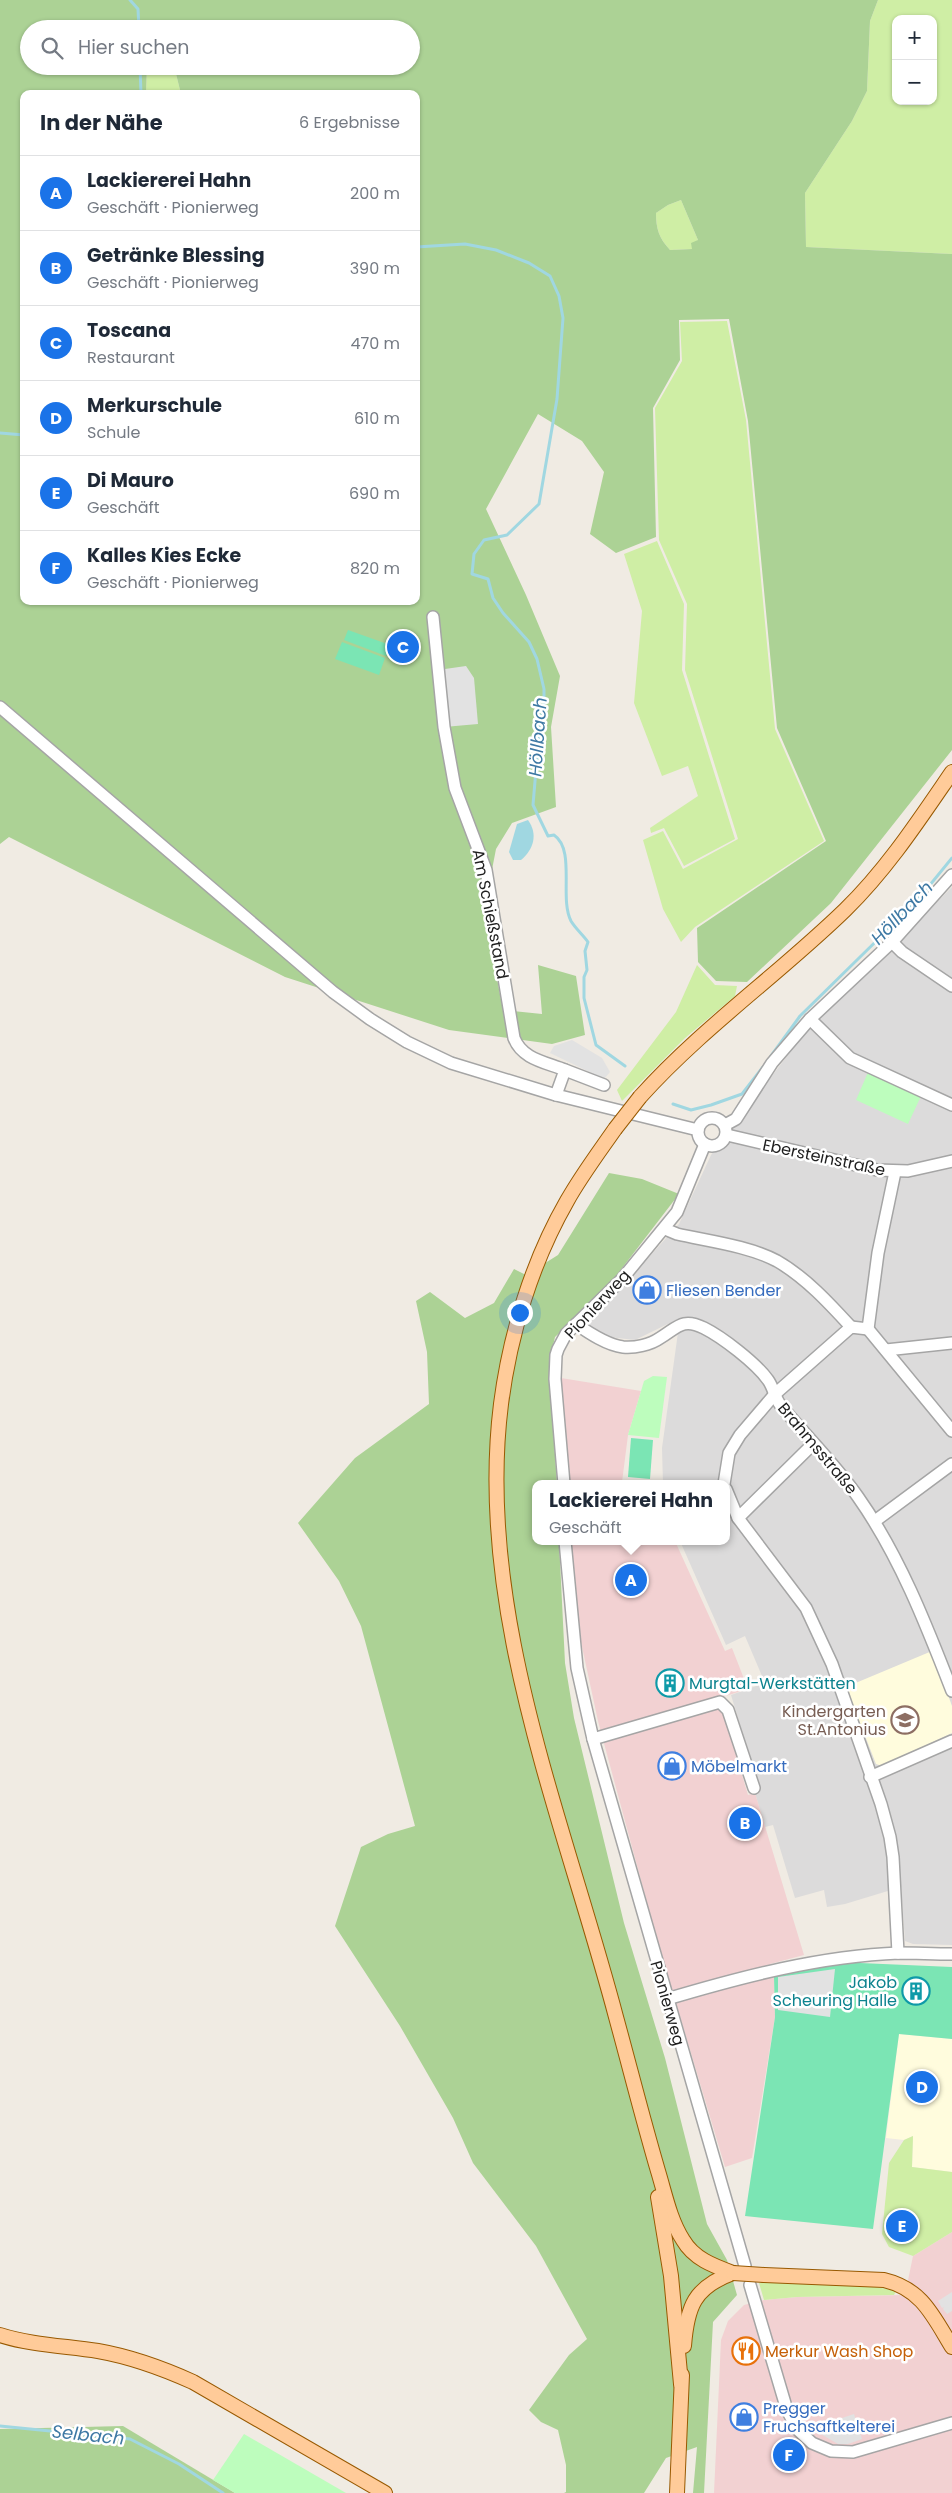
<!DOCTYPE html>
<html lang="de">
<meta charset="utf-8">
<style>
body{margin:0;font-family:Poppins,sans-serif;background:#f2f2f3;color:#1f2937}
.controls{position:absolute;right:15px;top:15px;display:grid;overflow:hidden;border-radius:10px;box-shadow:0 1px 4px #0004}
.controls button{width:45px;height:45px;display:grid;place-items:center;padding:0;border:0;border-bottom:1px solid #e0e1e3;background:#fff;color:#1f2937;font:25px sans-serif}
.you{position:absolute;left:519px;top:1312px;width:18px;height:18px;margin:-12px;border:4px solid #fff;border-radius:50%;background:#1a73e8;box-shadow:0 0 0 8px #1a73e833}
.badge{display:grid;place-items:center;width:32px;height:32px;border-radius:50%;background:#1a73e8;color:#fff;font-size:16px;font-weight:700}
.pin{position:absolute;translate:-50% -50%;border:2px solid #fff;box-shadow:0 1px 5px #0006}
.popup{position:absolute;left:532px;top:1480px;width:198px;height:65px;box-sizing:border-box;display:grid;place-content:center;border-radius:10px;background:#fff;filter:drop-shadow(0 1px 4px #0005);font-size:16px;white-space:nowrap;color:#747a83}
.popup b{font-size:19px;color:#1f2937}
.popup::after{content:'';position:absolute;left:50%;top:100%;margin-left:-10px;border:10px solid transparent;border-top-color:#fff}
.list{margin:0;padding:0;list-style:none}
h2{display:flex;justify-content:space-between;align-items:center;height:65px;margin:0;padding:0 20px;font-size:21px}
h2 small{font-size:16px;font-weight:400;color:#747a83}
.list li{display:grid;grid-template-columns:32px 1fr auto;gap:15px;align-items:center;box-sizing:border-box;height:75px;padding:0 20px;border-top:1px solid #e0e1e3}
.list b{display:block;font-size:19px;white-space:nowrap}
.list p{margin:0;font-size:16px;white-space:nowrap;color:#747a83}
.list em{font-size:16px;font-style:normal;color:#747a83}
.icon{flex:none;width:28px;height:28px;fill:none;stroke:currentColor;stroke-width:2;stroke-linecap:round;stroke-linejoin:round}
.map{position:relative;flex:none;width:952px;height:2493px;overflow:hidden}
.search{position:absolute;background:#fff;box-shadow:0 1px 4px #0004;left:20px;top:20px;width:400px;height:55px;display:flex;align-items:center;gap:12px;box-sizing:border-box;padding:0 18px;border-radius:28px;color:#747a83;font-size:19px}
.panel{position:absolute;background:#fff;box-shadow:0 1px 4px #0004;left:20px;top:90px;width:400px;height:515px;border-radius:10px}
.map>svg:first-child{display:block}
</style>
<div class="map">
<svg width="952" height="2493" viewBox="0 0 952 2493">
<rect width="100%" height="100%" fill="#f0ebe3"/>
<polygon fill="#dcdbdb" points="952,887 952,1945 913,1944 905,1941 901,1887 845,1904 827,1907 824,1890 795,1898 773,1825 765,1827 755,1793 760,1791 731,1695 765,1683 745,1636 726,1645 680,1541 726,1541 726,1484 663,1484 662,1448 680,1318 635,1340 609,1337 587,1325 679,1224 711,1155 804,1034"/>
<g fill="#f2d1d2">
<polygon points="561,1378 641,1391 628,1435 622,1482 643,1484 570,1484"/>
<polygon points="572,1541 675,1541 725,1651 732,1648 748,1689 719,1698 748,1795 755,1793 804,1955 770,1964 774,1977 775,2017 752,2158 725,2167 656,1936 598,1721 581,1642 573,1589"/>
<polygon points="952,2232 952,2493 714,2493 721,2340 728,2321 744,2305 764,2300 797,2297 905,2295 913,2256"/>
</g>
<g fill="#fffcdd">
<polygon points="932,1651 952,1706 952,1733 882,1766 876,1764 846,1687"/>
<polygon points="899,2034 952,2039 952,2172 912,2167 913,2136 904,2140 886,2138"/>
</g>
<g fill="#cfeea5" fill-rule="evenodd">
<path d="M878,0H952V254L806,247L805,193L852,121L867,91L870,21ZM896,19H933V101H896Z"/>
<polygon points="147,66 174,66 181,94 146,94"/>
<path d="M681,200L698,240L692,249L670,250C659,238 656,229 656,213L668,205Z"/>
<polygon points="727,321 746,420 775,729 824,841 695,927 681,942 663,909 643,840 663,831 683,869 738,839 685,670 687,604 659,540 655,408 682,361 680,322"/>
<polygon points="657,541 684,604 682,670 735,839 684,866 664,828 651,833 650,828 698,796 688,766 662,776 634,703 642,611 624,554"/>
<polygon points="697,965 715,985 737,986 735,996 685,1038 622,1101 617,1090 676,1012"/>
<polygon points="913,2136 912,2167 952,2172 952,2232 913,2256 889,2247 882,2234 889,2163 904,2140"/>
<path d="M759,2283C804,2283 852,2280 896,2291L894,2295L797,2297L764,2300Z"/>
</g>
<g fill="#acd295" fill-rule="evenodd">
<path d="M0,0H878L870,21L867,91L852,121L805,193L806,247L952,254V750L831,903L747,982L716,981L698,962L697,928L826,841L777,728L748,421L729,319L679,320L680,360L653,408L656,537L616,553L590,534L604,472L582,441L538,414L486,509L526,595L560,676L551,727L556,807L512,823L496,849L484,911L503,1010L542,1014L538,965L576,976L585,1035L552,1044L449,1030L285,977L9,837L0,844ZM29,29H411V66H174L181,94H416V601H24V94H146L147,66H29ZM681,200L698,240L691,243L692,249L670,250C659,238 656,229 656,213L668,205Z"/>
<polygon points="609,1173 642,1179 679,1194 603,1293 555,1337 549,1363 557,1484 536,1484 536,1541 559,1541 565,1663 574,1718 624,1923 665,2058 707,2224 727,2260 737,2295 713,2322 704,2493 693,2493 697,2447 666,2458 644,2493 564,2493 566,2492 566,2465 558,2430 541,2422 529,2410 569,2355 587,2339 536,2246 473,2163 453,2118 400,2026 335,1926 361,1847 388,1834 415,1826 361,1626 339,1581 298,1523 355,1458 429,1404 427,1352 416,1301 430,1292 465,1318 494,1303 514,1269 526,1275 558,1255"/>
<polygon points="123,2426 235,2493 0,2493 0,2429"/>
</g>
<g fill="#bdfdbd">
<polygon points="869,1070 922,1094 908,1124 856,1100"/>
<polygon points="653,1376 667,1377 659,1438 628,1435 644,1381"/>
<polygon points="244,2434 346,2493 235,2493 213,2480"/>
</g>
<g fill="#7be5b4">
<polygon points="348,630 390,645 386,656 344,640"/>
<polygon points="342,642 385,658 379,675 335,659"/>
<polygon points="631,1438 653,1440 650,1479 628,1477"/>
<polygon points="837,1962 952,1967 952,2039 899,2034 873,2229 745,2216 775,2017 774,1977"/>
</g>
<g fill="#e2e2e2">
<polygon points="466,666 474,678 478,724 444,727 438,670"/>
<polygon points="572,1040 602,1058 610,1072 604,1079 550,1053 554,1046"/>
<polygon points="835,1969 830,2017 778,2010 778,1977"/>
<polygon points="952,2292 952,2311 947,2314 943,2309 944,2307 942,2308 938,2301"/>
<polygon points="854,2414 862,2439 848,2444 838,2444 819,2433 818,2426"/>
</g>
<path fill="#a0d7e1" d="M528,820C538,834 534,849 521,860H513L509,852L517,824Z"/>
<g fill="none" stroke-linecap="round" stroke-linejoin="round">
<g stroke="#a0d7e1" stroke-width="3">
<polyline points="130,0 138,9 139,29"/>
<polyline points="140,66 141,94"/>
<path d="M416,247L465,244L496,250L529,263L550,276L559,296L563,318L557,399L539,504L507,535L484,540L474,554L472,574L488,579L493,598L503,613L529,642L537,659L544,689V706L540,722L533,805L548,836L554,835C576,850 559,898 571,921C575,928 583,935 588,942L585,951L587,970L584,977V998L596,1045L625,1066"/>
<polyline points="0,433 24,435"/>
<polyline points="771,1056 800,1016 916,902 952,858"/>
<polyline points="673,1104 691,1110 711,1105 742,1094 763,1067"/>
<polyline points="0,2426 130,2439 179,2464 223,2493"/>
</g>
<g stroke="#a5a5a5" stroke-width="14">
<g id="minor">
<path d="M433,617L444,727L455,788L486,870L514,1038C522,1059 545,1062 565,1070L556,1095"/>
<polyline points="0,707 333,992 370,1019 407,1042 451,1063 556,1095 698,1130"/>
<polyline points="892,942 902,952 952,986"/>
<polyline points="810,1019 850,1058 952,1105"/>
<polyline points="565,1070 604,1085"/>
<circle cx="712" cy="1132" r="14"/>
<polyline points="725,1125 736,1119 772,1063 810,1019 892,942 952,875"/>
<polyline points="727,1135 877,1170 908,1171 952,1161"/>
<path d="M665,1229L677,1234C708,1241 749,1246 777,1261C805,1277 829,1303 851,1327"/>
<path d="M576,1324C589,1333 607,1345 623,1347C635,1348 650,1345 660,1338C677,1328 682,1317 704,1328C722,1337 756,1363 768,1380C774,1388 775,1400 782,1407C807,1437 836,1465 858,1497C899,1555 926,1624 952,1691"/>
<polyline points="868,1329 952,1431"/>
<polyline points="886,1350 952,1343"/>
<polyline points="564,1484 555,1379 556,1355 558,1349 566,1334 622,1279 677,1212 705,1144"/>
<polyline points="724,1484 729,1453 740,1435 775,1394 851,1327 868,1329 878,1253 895,1172"/>
<polyline points="726,1489 738,1518 806,1608 832,1664 881,1804 890,1837 893,1857 898,1953"/>
<polyline points="738,1518 813,1444"/>
<polyline points="875,1521 952,1464"/>
<polyline points="565,1541 577,1668 593,1739 745,2266"/>
<polyline points="593,1739 720,1702 728,1710 754,1788"/>
<polyline points="870,1777 952,1741"/>
<path d="M667,1999C741,1977 820,1956 899,1953C916,1953 934,1954 952,1954"/>
<polyline points="750,2285 787,2410 798,2430 812,2443 831,2451 853,2452 952,2423"/>
</g>
</g>
<g stroke="#985900" stroke-width="16">
<g id="major">
<path d="M640,1097C702,1028 778,975 845,910C887,869 919,820 952,772"/>
<path d="M615,1129C599,1152 581,1176 567,1201C532,1262 510,1334 501,1404C475,1611 564,1820 616,2017C630,2068 643,2120 658,2171C665,2194 670,2220 683,2240C694,2259 714,2266 733,2273"/>
<polyline points="658,2197 671,2276 681,2384"/>
<path d="M764,2275L884,2280C922,2289 933,2316 952,2347"/>
<path d="M0,2335C31,2345 66,2346 98,2351C132,2357 162,2368 193,2382L385,2493"/>
<path d="M684,2346C687,2307 694,2287 733,2273"/>
<polyline points="677,2493 682,2375"/>
</g>
</g>
<use href="#minor" stroke="#fff" stroke-width="11"/>
<use href="#major" stroke="#ffcb99" stroke-width="14"/>
<g stroke="#985900" stroke-width="16" stroke-linecap="butt">
<g id="major-bridge">
<polyline points="615,1129 640,1097"/>
<polyline points="733,2273 764,2275"/>
</g>
</g>
<use href="#major-bridge" stroke="#ffcb99" stroke-width="14"/>
</g>
<defs>
<g id="shop-ring" transform="scale(1.4375)"><circle r="9.5" fill="#fff" stroke="#3f7fe0" stroke-width="1.5"/><path d="M-5-2.5h2.3a2.7 3.5 0 0 1 5.4 0H5L5.5 6h-11ZM-1.5-2.5h3a1.5 2.3 0 0 0-3 0Z" fill="#3f7fe0"/></g>
<g id="building-ring" transform="scale(1.4375)"><circle r="9.5" fill="#fff" stroke="#0f9aa8" stroke-width="1.5"/><path d="M-4-6H4V6H1V3H-1V6H-4ZM-2.5-4.3h1.7v1.8h-1.7ZM.8-4.3h1.7v1.8H.8ZM-2.5-1h1.7V.8h-1.7ZM.8-1h1.7V.8H.8Z" fill="#0f9aa8"/></g>
<g id="school-ring" transform="scale(1.4375)"><circle r="9.5" fill="#fff" stroke="#8d6e63" stroke-width="1.5"/><path d="M0-5L7-2L0 1L-7-2ZM-4 1L0 2.5L4 1V4Q0 6-4 4Z" fill="#8d6e63"/></g>
<g id="restaurant-ring" transform="scale(1.4375)"><circle r="9.5" fill="#fff" stroke="#e8710a" stroke-width="1.5"/><path d="M-5-6h1v4h1v-4h1v4h1v-4h1v5L-1.5 .5V6h-2V.5L-5-1ZM5-6V6H3V1.5H1.5Q1.5-4 5-6Z" fill="#e8710a"/></g>
</defs>
<g fill-rule="evenodd">
<use href="#shop-ring" x="647" y="1290"/>
<use href="#building-ring" x="670" y="1683"/>
<use href="#school-ring" x="905" y="1720"/>
<use href="#shop-ring" x="672" y="1766"/>
<use href="#building-ring" x="916" y="1991"/>
<use href="#restaurant-ring" x="746" y="2351"/>
<use href="#shop-ring" x="744" y="2417"/>
</g>
<g text-anchor="middle" stroke-width="5" stroke-linejoin="round" paint-order="stroke">
<g font-size="16" fill="#1e1e1e" stroke="#fff">
<text transform="translate(491 914) rotate(79)" y="6">Am Schießstand</text>
<text transform="translate(824 1157) rotate(12)" y="6">Ebersteinstraße</text>
<text transform="translate(597 1304) rotate(-47)" y="6">Pionierweg</text>
<text transform="translate(818 1448) rotate(50)" y="6">Brahmsstraße</text>
<text transform="translate(668 2003) rotate(74)" y="6">Pionierweg</text>
</g>
<g font-size="16" fill="#366cbe" stroke="#fff" text-anchor="start">
<text x="666" y="1296">Fliesen Bender</text>
<text x="691" y="1772">Möbelmarkt</text>
<text x="763" y="2414">Pregger<tspan x="763" dy="18">Fruchsaftkelterei</tspan></text>
</g>
<g font-size="16" fill="#0d838f" stroke="#fff" text-anchor="start">
<text x="689" y="1689">Murgtal-Werkstätten</text>
<text x="897" y="1988" text-anchor="end">Jakob<tspan x="897" dy="18">Scheuring Halle</tspan></text>
</g>
<g font-size="16" fill="#785e54" stroke="#fff" text-anchor="end">
<text x="886" y="1717">Kindergarten<tspan x="886" dy="18">St.Antonius</tspan></text>
</g>
<g font-size="16" fill="#c56008" stroke="#fff" text-anchor="start">
<text x="765" y="2357">Merkur Wash Shop</text>
</g>
<g font-size="18" font-style="italic" fill="#3e79a4" stroke="#fff">
<text transform="translate(538 737) rotate(-86)" y="6">Höllbach</text>
<text transform="translate(902 913) rotate(-46)" y="6">Höllbach</text>
<text transform="translate(88 2435) rotate(6)" y="6">Selbach</text>
</g>
</g>
</svg>
<div class="controls">
<button>+</button>
<button>−</button>
</div>
<div class="you"></div>
<div class="pin badge" style="left:631px;top:1580px">A</div>
<div class="popup"><b>Lackiererei Hahn</b>Geschäft</div>
<div class="pin badge" style="left:745px;top:1823px">B</div>
<div class="pin badge" style="left:403px;top:647px">C</div>
<div class="pin badge" style="left:922px;top:2087px">D</div>
<div class="pin badge" style="left:902px;top:2226px">E</div>
<div class="pin badge" style="left:789px;top:2455px">F</div>
<div class="search"><svg class="icon" aria-label="search" viewBox="0 0 24 24"><circle cx="10" cy="10" r="6"/><path d="M15 15l6 6"/></svg>Hier suchen</div>
<section class="panel">
<h2>In der Nähe<small>6 Ergebnisse</small></h2>
<ul class="list">
<li><span class="badge">A</span><div><b>Lackiererei Hahn</b><p>Geschäft · Pionierweg</p></div><em>200 m</em></li>
<li><span class="badge">B</span><div><b>Getränke Blessing</b><p>Geschäft · Pionierweg</p></div><em>390 m</em></li>
<li><span class="badge">C</span><div><b>Toscana</b><p>Restaurant</p></div><em>470 m</em></li>
<li><span class="badge">D</span><div><b>Merkurschule</b><p>Schule</p></div><em>610 m</em></li>
<li><span class="badge">E</span><div><b>Di Mauro</b><p>Geschäft</p></div><em>690 m</em></li>
<li><span class="badge">F</span><div><b>Kalles Kies Ecke</b><p>Geschäft · Pionierweg</p></div><em>820 m</em></li>
</ul>
</section>
</div>
